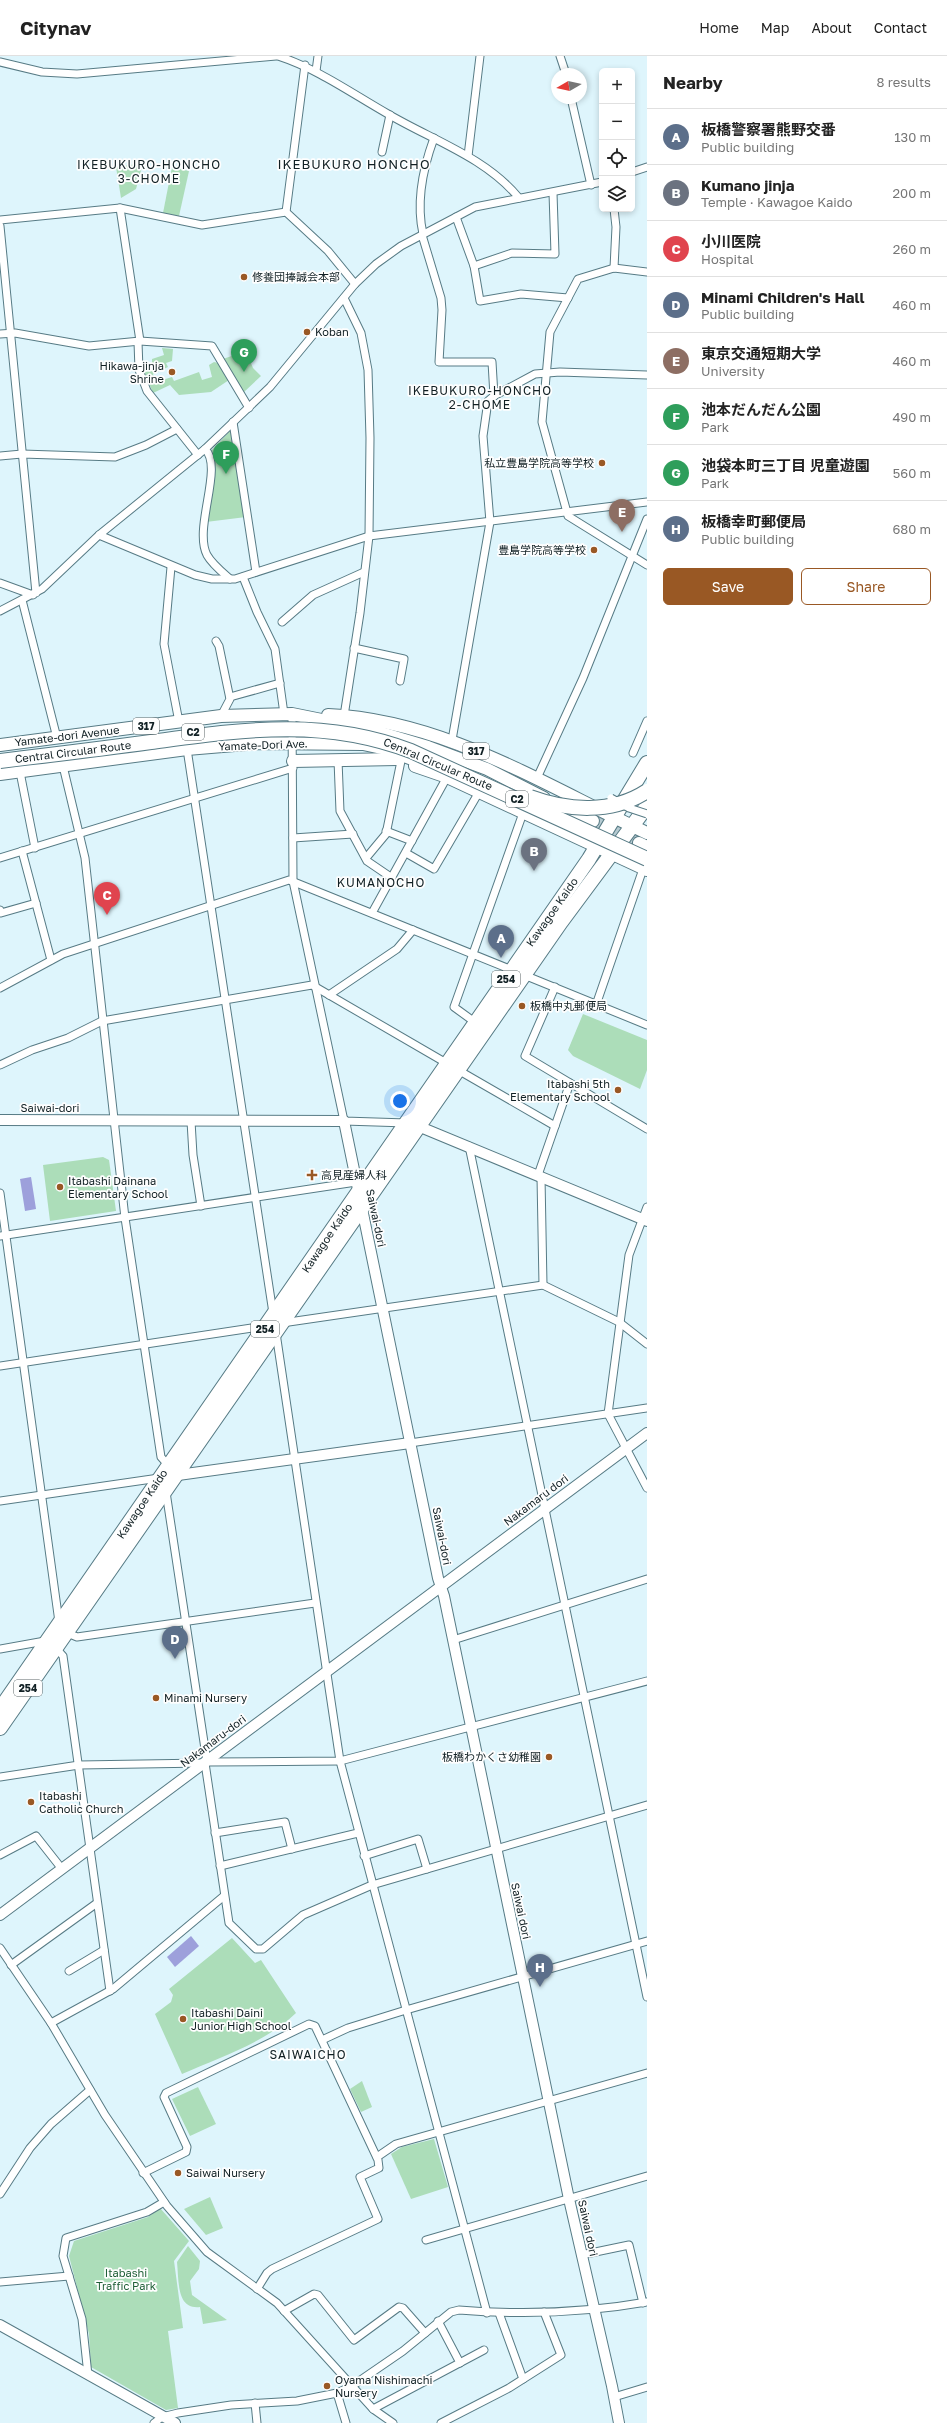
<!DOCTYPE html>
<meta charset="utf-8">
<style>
body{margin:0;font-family:"Golos Text","Noto Sans JP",sans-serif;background:#f2f2f2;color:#222}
.controls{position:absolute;right:12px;top:12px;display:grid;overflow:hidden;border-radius:6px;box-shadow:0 2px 6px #0003}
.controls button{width:36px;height:36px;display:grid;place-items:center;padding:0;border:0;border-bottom:1px solid #e0e0e0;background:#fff;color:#222;font:20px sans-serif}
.compass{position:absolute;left:551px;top:12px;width:36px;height:36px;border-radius:50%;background:#fff;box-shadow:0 2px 6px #0003;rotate:261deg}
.you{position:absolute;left:400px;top:1045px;width:14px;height:14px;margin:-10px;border:3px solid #fff;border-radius:50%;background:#1a73e8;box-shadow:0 0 0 6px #1a73e833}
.badge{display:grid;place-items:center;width:26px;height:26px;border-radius:50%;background:#995824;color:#fff;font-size:13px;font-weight:700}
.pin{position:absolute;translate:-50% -33px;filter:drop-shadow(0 1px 2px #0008)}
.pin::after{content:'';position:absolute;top:21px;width:14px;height:12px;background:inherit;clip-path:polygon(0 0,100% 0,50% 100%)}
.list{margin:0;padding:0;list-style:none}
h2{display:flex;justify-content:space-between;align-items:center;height:52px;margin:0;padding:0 16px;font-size:17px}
h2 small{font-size:13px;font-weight:400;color:#767676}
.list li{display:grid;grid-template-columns:26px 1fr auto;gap:12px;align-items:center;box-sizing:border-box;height:56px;padding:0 16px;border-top:1px solid #e0e0e0}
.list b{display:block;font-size:15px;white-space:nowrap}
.list p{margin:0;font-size:13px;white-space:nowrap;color:#767676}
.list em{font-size:13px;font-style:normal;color:#767676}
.actions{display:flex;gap:8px;padding:12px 16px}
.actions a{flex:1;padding:9px 0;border:1px solid #995824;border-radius:6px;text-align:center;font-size:14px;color:#995824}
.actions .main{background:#995824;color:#fff}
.icon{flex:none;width:22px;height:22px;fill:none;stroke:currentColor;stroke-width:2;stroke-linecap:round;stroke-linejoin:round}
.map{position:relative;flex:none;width:647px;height:2367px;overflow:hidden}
header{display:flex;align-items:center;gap:24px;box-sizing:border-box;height:56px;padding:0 20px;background:#fff;border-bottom:1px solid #e0e0e0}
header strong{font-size:19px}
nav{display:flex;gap:22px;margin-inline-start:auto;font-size:14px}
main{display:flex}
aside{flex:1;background:#fff}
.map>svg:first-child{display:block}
</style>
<header>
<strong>Citynav</strong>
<nav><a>Home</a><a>Map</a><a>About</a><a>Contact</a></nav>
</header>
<main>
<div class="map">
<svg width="647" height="2367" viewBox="0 0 647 2367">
<rect width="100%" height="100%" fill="#def5fc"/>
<g fill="#acddb9">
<polygon points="143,107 136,133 121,142 116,111"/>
<polygon points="172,111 189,115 179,160 163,157"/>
<polygon points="162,292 173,293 172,305 166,307 168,311 153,318 156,326 172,321 174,325 199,316 202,324 212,321 209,309 214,306 218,307 229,324 211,336 179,339 170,329 153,337 142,311 152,310 152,303 164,299"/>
<polygon points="246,295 253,312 261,320 243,337 223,303"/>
<polygon points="232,373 246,461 206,466 210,396"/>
<polygon points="583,958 647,984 647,1014 640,1033 573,1000 568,994"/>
<polygon points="103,1101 109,1104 116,1155 50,1165 43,1109"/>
<path d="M232,1882L255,1907L261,1904L296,1957C265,1987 220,2001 182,2018L155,1958L171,1946L173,1939L169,1933Z"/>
<polygon points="362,2025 372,2051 361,2056 350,2033"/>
<polygon points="198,2031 216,2068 190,2080 172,2043"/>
<polygon points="434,2083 448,2131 411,2143 391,2098 402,2091"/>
<polygon points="210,2141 223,2172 206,2179 184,2153"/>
<polygon points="160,2152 189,2185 174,2205 183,2272 168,2275 178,2352 166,2354 91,2311 89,2278 69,2200 74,2185 148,2161"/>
<path d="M188,2190L200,2205L199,2213L190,2225L192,2239L227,2264L203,2268L200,2251C176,2254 179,2224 177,2206Z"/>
</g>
<g fill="#9da0db">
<polygon points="31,1121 36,1153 25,1155 20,1123"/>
<polygon points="191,1880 199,1890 175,1911 167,1901"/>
</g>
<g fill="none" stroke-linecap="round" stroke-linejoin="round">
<polyline stroke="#b5cad1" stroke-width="12" stroke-dasharray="12 6" stroke-linecap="butt" points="593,765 639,787"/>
<g stroke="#577b85" stroke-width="9">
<g id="street">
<path d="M278,0C318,13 351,37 388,58C432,84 485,101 519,142"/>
<polyline points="560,0 566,18"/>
<polyline points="0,6 42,16 77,18 276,0"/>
<polyline points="316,15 318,0"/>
<polyline points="571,42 591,129"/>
<polyline points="382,96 390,59"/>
<polyline points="468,100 480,0"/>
<polyline points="632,116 647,111"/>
<polyline points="286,156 305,9"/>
<polyline points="456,161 474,210 480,245 521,238 568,242"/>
<polyline points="0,164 120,152 202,169 286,156 328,195 355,228"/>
<polyline points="0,170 36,537"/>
<path d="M423,178C416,147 423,112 434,82"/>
<polyline points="422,179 441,242 442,254 439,306 492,306 494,340"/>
<polyline points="474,210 512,197 555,198 553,137"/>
<polyline points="614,212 616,171 614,153"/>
<polyline points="647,216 614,212 578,223 550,276 542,366 568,460 647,509"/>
<polyline points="344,242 361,277 368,314 370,382 369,480 360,557 344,660"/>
<polyline points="0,278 15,277 89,290 140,285 120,152"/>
<polyline points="140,285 212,290 249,352"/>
<polyline points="138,286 139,314 147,335 198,399"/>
<polyline points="233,366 256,516"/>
<path d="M205,393C224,411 193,472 207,499C212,508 222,516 230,523"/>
<polyline points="0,400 22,398 115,401 146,389 177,373"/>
<polyline points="99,479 195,519 212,523 235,523 369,480 647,446"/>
<polyline points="171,511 164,588 179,666"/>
<polyline points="243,521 257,556 275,593 284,658"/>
<polyline points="0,527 33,539"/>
<polyline points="22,544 57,682"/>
<polyline points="0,555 42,533 99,479 205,393 270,331 355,228 376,208 401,190 475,151 602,126"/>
<polyline points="282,566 313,539 364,516"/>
<polyline points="216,585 219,590 230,643 221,660"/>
<polyline points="354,592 404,603 400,625"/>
<polyline points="230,641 280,627"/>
<polyline points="292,658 293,825 344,1065 407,1067"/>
<polyline points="452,684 490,466 483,380 488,345 494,340 535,318 560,316 647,319"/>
<polyline points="187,693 273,1257"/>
<polyline points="633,697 647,665"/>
<polyline points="338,704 340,755 367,805 392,822"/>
<polyline points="63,710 85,802 125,1162 161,1401 169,1410"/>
<polyline points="20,716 35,792"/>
<polyline points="537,722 583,622 647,463"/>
<polyline points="386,775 412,785"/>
<polyline points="293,782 353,778"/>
<polyline points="22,795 51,904"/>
<polyline points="406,797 434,813 479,736"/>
<polyline points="0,802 293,712"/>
<polyline points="366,802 386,778 401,705"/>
<polyline points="0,854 1,857 36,847"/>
<polyline points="372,857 447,721"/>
<polyline points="524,919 647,969"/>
<polyline points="555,931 525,1000 647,1073"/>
<polyline points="0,932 63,898 289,824 512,914"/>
<polyline points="329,939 397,893 413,874"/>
<polyline points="596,949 643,813"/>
<polyline points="476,967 454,951 523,757"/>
<polyline points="0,1009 32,994 68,982 102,965 312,929 448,1008"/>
<polyline points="458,1014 555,1070"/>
<polyline points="191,1065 193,1099 201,1150"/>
<polyline points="469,1090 647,1941"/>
<polyline points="538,1119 570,1027"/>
<polyline points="541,1121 543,1229"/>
<polyline points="0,1137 59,1566"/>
<polyline points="647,1151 629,1199 608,1358 647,1432"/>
<polyline points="0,1180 356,1126"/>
<polyline points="282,1267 543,1229 619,1266 647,1288"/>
<polyline points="276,1277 340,1705 487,2257"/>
<polyline points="0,1310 265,1270"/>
<polyline points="410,1387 647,1352"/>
<polyline points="166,1436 207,1706 340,1705 647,1625"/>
<polyline points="0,1445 159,1422"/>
<polyline points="65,1576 77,1581 315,1547"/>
<polyline points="453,1584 647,1523"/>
<polyline points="54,1590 63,1600 110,1935"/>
<polyline points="0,1593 45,1585"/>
<polyline points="0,1721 79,1709 205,1707 229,1867 256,1893 263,1893 303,1859 372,1829 647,1749"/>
<polyline points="215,1777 285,1766 292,1793"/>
<polyline points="0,1799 36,1780 62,1813"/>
<polyline points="364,1800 418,1783 427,1813"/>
<polyline points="220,1810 358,1777"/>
<polyline points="0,1892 51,1967 105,2059 167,2150 207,2196 277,2247 373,2353 393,2367"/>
<polyline points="11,1909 97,1847"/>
<polyline points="69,1915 104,1894"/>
<polyline points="51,1967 113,1933 224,1840"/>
<polyline points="322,1984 348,1972 406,1954 647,1885"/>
<polyline points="377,2101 396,2088 647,2017"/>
<polyline points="143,2117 186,2096 187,2091 164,2041 166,2037 309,1968 315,1970 378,2104 379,2112 360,2121 378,2163 272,2213 267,2217 257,2233"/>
<polyline points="0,2138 30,2092 51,2068 90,2034"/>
<polyline points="426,2184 647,2120"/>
<polyline points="581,2199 629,2189 643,2247"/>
<polyline points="0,2226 69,2220"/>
<polyline points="284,2255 314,2238 318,2239 354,2284 399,2251 403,2252 425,2277"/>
<polyline points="499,2257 523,2323"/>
<polyline points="438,2265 460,2307"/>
<polyline points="88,2319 82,2263 63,2200 66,2182 147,2156 164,2146"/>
<polyline points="337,2337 346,2367"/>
<polyline points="614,2341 647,2331"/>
<polyline points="255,2347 257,2367"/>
<polyline points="373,2353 484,2294"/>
<path d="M154,2367L162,2361L178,2357L231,2349L297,2345L337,2337L352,2330L403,2295L451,2256L459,2254C522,2259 585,2257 647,2246"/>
<polyline points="441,2367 509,2332 561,2299 544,2256"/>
</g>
</g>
<g stroke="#577b85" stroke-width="12">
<g id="secondary">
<polyline points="0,1064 344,1065 438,1522 444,1540 569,2143 612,2330 619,2367"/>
<polyline points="413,1068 647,1165"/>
<polyline points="171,1420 410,1387"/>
<polyline points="0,1859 647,1377"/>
<polyline points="0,2269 175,2367"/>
</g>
</g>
<g stroke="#577b85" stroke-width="14">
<g id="primary">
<path d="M328,659C444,664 544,729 647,777"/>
<polyline points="0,689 221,660 292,658 371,674 428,691 487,713 544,742"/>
<polyline points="293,705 397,703"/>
<polyline points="415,710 447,721 647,814"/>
<polyline points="0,718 187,693 258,687 363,688 386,693 425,708"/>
<polyline points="566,752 593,765"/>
<polyline points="639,787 647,791"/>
</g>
</g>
<g stroke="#577b85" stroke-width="16">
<g id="highway">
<polyline points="0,1653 589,803 647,707"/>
<polyline points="0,1672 561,866 647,750"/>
</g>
</g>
<use href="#street" stroke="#fff" stroke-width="7"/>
<use href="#secondary" stroke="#fff" stroke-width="10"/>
<use href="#primary" stroke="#fff" stroke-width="12"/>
<use href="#highway" stroke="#fff" stroke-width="14"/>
<g stroke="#577b85" stroke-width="9" stroke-linecap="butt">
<polyline id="street-bridge" points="611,742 629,752 647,758"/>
</g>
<g stroke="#577b85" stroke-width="16" stroke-linecap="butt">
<g id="highway-bridge">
<path d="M0,705C50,699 100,693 151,686C242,674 322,661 411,695L647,803"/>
<path d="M530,741C568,755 612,758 647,735"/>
</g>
</g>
<use href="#street-bridge" stroke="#fff" stroke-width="7"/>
<use href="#highway-bridge" stroke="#fff" stroke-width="14"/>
</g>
<g fill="#995824" stroke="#fefefe" stroke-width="1.5">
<circle cx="244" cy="221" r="4"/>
<circle cx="307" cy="276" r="4"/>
<circle cx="172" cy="316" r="4"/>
<circle cx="602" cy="407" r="4"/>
<circle cx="594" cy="494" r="4"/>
<circle cx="522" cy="950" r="4"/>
<circle cx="618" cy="1034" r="4"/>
<path d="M310 1113h4v4h4v4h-4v4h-4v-4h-4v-4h4z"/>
<circle cx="60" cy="1131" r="4"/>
<circle cx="156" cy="1642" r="4"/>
<circle cx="549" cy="1701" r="4"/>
<circle cx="31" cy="1746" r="4"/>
<circle cx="183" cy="1963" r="4"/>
<circle cx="178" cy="2117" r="4"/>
<circle cx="327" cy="2330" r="4"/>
</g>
<g text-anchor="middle" stroke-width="3.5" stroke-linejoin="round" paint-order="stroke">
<g fill="#fefefe" stroke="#586365" stroke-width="1">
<rect x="133" y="662" width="26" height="16" rx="3"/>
<rect x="182" y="668" width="22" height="16" rx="3"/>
<rect x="463" y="687" width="26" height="16" rx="3"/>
<rect x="506" y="735" width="22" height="16" rx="3"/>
<rect x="492" y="915" width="28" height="16" rx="3"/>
<rect x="251" y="1265" width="28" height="16" rx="3"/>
<rect x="14" y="1624" width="28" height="16" rx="3"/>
</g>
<g font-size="10" font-weight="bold" fill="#112024">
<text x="146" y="674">317</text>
<text x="193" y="680">C2</text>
<text x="476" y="699">317</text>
<text x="517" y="747">C2</text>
<text x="506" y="927">254</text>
<text x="265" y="1277">254</text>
<text x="28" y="1636">254</text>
</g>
<g font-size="11" fill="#112024" stroke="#fefefe" text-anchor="start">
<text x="252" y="225">修養団捧誠会本部</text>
<text x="315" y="280">Koban</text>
<text x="164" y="314" text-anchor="end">Hikawa-jinja<tspan x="164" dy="13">Shrine</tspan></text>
<text x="594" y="411" text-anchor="end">私立豊島学院高等学校</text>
<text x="586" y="498" text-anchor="end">豊島学院高等学校</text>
<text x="530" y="954">板橋中丸郵便局</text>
<text x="610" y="1032" text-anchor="end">Itabashi 5th<tspan x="610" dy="13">Elementary School</tspan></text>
<text x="321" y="1123">高見産婦人科</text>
<text x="68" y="1129">Itabashi Dainana<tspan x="68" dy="13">Elementary School</tspan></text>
<text x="164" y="1646">Minami Nursery</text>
<text x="541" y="1705" text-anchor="end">板橋わかくさ幼稚園</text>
<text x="39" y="1744">Itabashi<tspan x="39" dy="13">Catholic Church</tspan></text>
<text x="191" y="1961">Itabashi Daini<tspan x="191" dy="13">Junior High School</tspan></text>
<text x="186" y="2121">Saiwai Nursery</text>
<text x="335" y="2328">Oyama Nishimachi<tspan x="335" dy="13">Nursery</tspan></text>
</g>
<g font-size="11" fill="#112024" stroke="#fefefe">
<text transform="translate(67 680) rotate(-7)" y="4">Yamate-dori Avenue</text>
<text transform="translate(263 689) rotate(-2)" y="4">Yamate-Dori Ave.</text>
<text transform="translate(73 696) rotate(-7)" y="4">Central Circular Route</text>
<text transform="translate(438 708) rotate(23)" y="4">Central Circular Route</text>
<text transform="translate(552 856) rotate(-55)" y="4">Kawagoe Kaido</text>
<text x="50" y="1056">Saiwai-dori</text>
<text transform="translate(376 1162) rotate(78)" y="4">Saiwai-dori</text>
<text transform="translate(327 1182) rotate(-56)" y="4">Kawagoe Kaido</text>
<text transform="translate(536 1444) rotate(-37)" y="4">Nakamaru dori</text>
<text transform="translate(142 1448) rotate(-56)" y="4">Kawagoe Kaido</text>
<text transform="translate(442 1480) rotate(79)" y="4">Saiwai-dori</text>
<text transform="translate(213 1685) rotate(-37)" y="4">Nakamaru-dori</text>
<text transform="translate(521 1855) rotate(78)" y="4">Saiwai dori</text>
<text transform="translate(588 2172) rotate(78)" y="4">Saiwai dori</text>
</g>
<g font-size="11" fill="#1f5f37" stroke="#fefefe">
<text x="126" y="2221">Itabashi<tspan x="126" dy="13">Traffic Park</tspan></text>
</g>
<g font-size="12" letter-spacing="1" fill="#112024" stroke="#fefefe">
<text x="149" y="113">IKEBUKURO-HONCHO<tspan x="149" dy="14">3-CHOME</tspan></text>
<text x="480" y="339">IKEBUKURO-HONCHO<tspan x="480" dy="14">2-CHOME</tspan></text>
<text x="381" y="831">KUMANOCHO</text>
<text x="308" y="2003">SAIWAICHO</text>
</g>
<g font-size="13" letter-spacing="1" fill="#112024" stroke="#fefefe">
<text x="354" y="113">IKEBUKURO HONCHO</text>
</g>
</g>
</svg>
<div class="controls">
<button>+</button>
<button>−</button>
<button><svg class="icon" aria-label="locate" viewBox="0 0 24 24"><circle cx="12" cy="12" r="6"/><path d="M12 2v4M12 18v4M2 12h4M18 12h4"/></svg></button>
<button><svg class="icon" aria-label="layers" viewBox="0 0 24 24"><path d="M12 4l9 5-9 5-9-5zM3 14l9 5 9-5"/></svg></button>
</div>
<svg class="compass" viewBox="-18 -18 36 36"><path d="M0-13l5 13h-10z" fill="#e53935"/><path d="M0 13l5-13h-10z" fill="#767676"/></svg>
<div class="you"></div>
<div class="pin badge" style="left:501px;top:902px;background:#5c6f8a">A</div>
<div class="pin badge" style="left:534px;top:815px;background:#6b7280">B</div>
<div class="pin badge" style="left:107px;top:859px;background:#e0444e">C</div>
<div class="pin badge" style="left:175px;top:1603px;background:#5c6f8a">D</div>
<div class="pin badge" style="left:622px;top:476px;background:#8d6e63">E</div>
<div class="pin badge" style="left:226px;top:418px;background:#2e9e5b">F</div>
<div class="pin badge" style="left:244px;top:316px;background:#2e9e5b">G</div>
<div class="pin badge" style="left:540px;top:1931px;background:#5c6f8a">H</div>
</div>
<aside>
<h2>Nearby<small>8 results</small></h2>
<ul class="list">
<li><span class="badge" style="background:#5c6f8a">A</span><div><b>板橋警察署熊野交番</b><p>Public building</p></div><em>130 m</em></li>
<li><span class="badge" style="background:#6b7280">B</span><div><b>Kumano jinja</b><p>Temple · Kawagoe Kaido</p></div><em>200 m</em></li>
<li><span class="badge" style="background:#e0444e">C</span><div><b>小川医院</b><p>Hospital</p></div><em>260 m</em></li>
<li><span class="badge" style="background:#5c6f8a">D</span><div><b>Minami Children's Hall</b><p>Public building</p></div><em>460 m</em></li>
<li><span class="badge" style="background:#8d6e63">E</span><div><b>東京交通短期大学</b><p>University</p></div><em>460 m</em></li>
<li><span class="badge" style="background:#2e9e5b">F</span><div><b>池本だんだん公園</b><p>Park</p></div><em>490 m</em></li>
<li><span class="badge" style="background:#2e9e5b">G</span><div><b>池袋本町三丁目 児童遊園</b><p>Park</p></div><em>560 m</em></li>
<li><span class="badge" style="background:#5c6f8a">H</span><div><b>板橋幸町郵便局</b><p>Public building</p></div><em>680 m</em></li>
</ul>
<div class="actions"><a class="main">Save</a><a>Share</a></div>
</aside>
</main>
